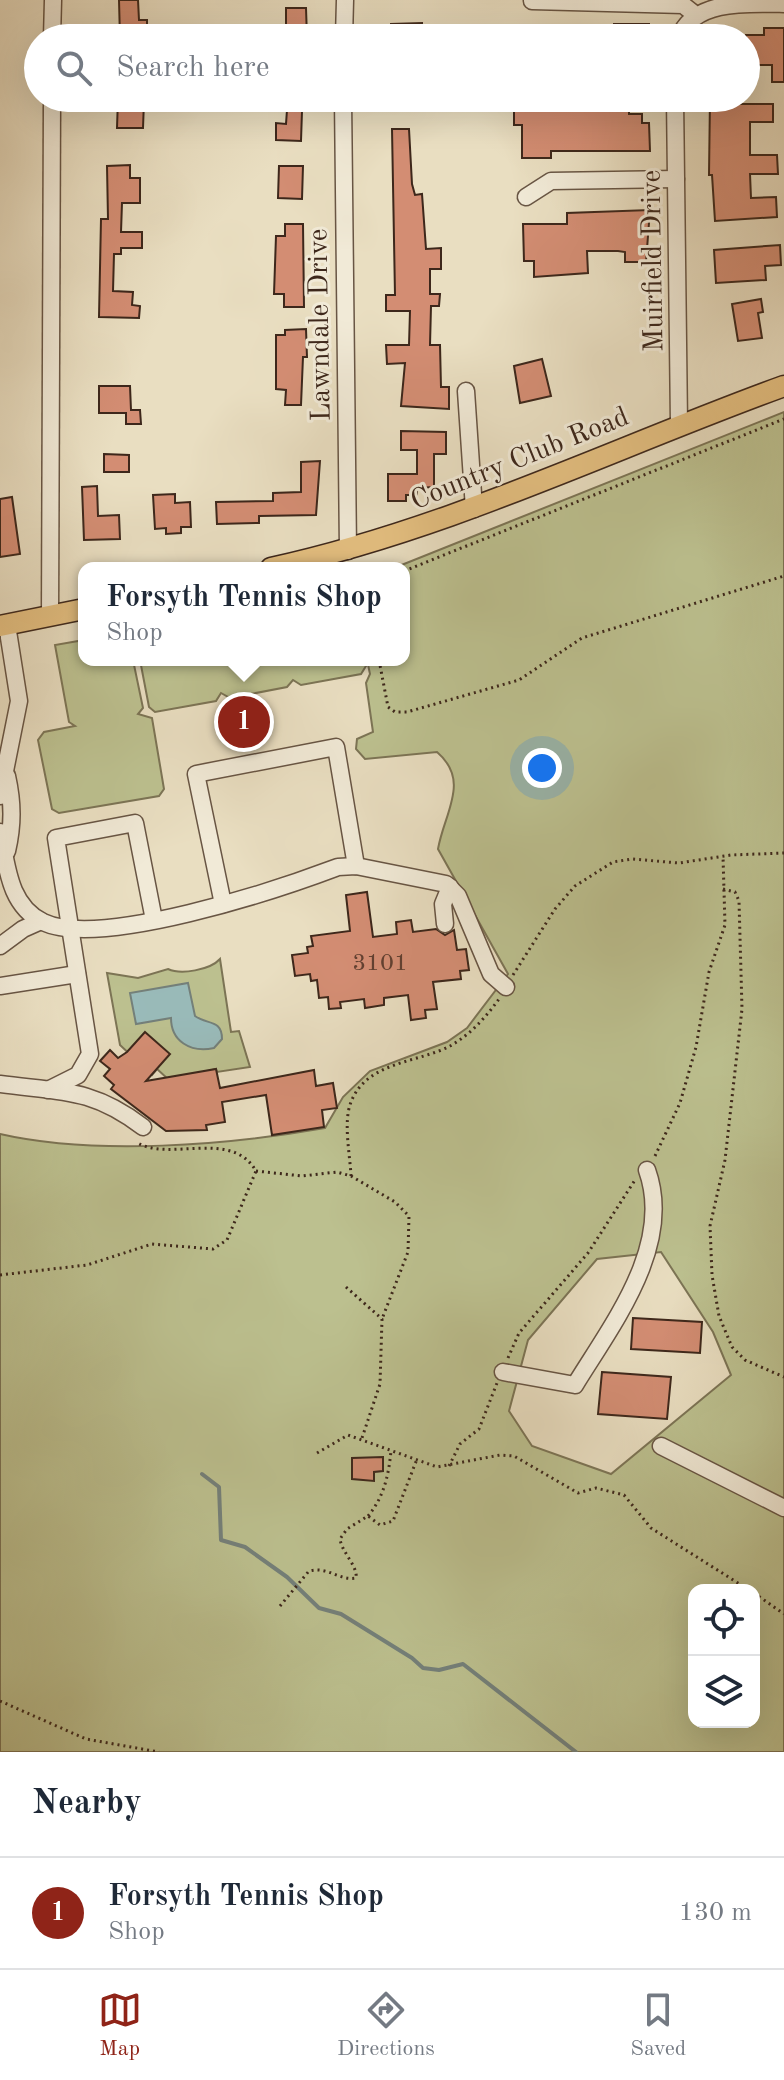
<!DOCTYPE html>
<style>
body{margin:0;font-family:"Old Standard TT",serif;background:#f6f6f7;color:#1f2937}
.controls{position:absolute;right:24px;bottom:24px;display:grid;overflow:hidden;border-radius:16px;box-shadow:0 8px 32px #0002}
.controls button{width:72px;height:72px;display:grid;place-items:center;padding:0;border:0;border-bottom:2px solid #e0e1e3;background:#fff;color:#1f2937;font:40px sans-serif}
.you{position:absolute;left:542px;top:768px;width:28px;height:28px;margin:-20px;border:6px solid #fff;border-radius:50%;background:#1a73e8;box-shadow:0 0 0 12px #1a73e833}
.badge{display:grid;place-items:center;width:52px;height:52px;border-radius:50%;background:#8f2418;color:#fff;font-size:26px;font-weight:700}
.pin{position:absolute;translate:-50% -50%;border:4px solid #fff;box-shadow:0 2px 8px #0006}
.popup{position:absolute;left:78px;top:562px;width:332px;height:104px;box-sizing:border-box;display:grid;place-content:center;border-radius:16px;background:#fff;filter:drop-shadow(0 2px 6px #0005);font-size:26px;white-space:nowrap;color:#747a83}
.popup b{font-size:30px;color:#1f2937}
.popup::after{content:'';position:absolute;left:50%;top:100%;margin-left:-16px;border:16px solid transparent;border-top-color:#fff}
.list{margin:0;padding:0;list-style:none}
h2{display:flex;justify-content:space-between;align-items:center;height:104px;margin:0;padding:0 32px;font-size:34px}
h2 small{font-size:26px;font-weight:400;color:#747a83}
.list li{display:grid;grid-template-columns:52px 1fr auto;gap:24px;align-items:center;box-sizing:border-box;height:112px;padding:0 32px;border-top:2px solid #e0e1e3}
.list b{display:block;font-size:30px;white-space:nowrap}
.list p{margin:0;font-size:26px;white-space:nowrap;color:#747a83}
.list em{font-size:26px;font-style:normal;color:#747a83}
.icon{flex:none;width:44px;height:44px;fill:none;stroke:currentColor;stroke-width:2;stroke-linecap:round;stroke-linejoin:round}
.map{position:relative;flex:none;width:784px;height:1752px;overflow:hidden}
.search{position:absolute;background:#fff;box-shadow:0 8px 32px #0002;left:24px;right:24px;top:24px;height:88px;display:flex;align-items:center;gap:20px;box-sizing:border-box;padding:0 28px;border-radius:44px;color:#747a83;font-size:30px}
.sheet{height:216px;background:#fff}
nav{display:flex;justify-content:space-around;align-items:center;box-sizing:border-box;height:112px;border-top:2px solid #e0e1e3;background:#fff;font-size:22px;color:#747a83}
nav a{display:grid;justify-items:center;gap:4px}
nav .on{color:#8f2418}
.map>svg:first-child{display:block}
</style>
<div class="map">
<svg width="784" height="1752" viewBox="0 0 784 1752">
<rect width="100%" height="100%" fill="#e9dec1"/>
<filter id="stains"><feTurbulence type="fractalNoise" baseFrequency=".0025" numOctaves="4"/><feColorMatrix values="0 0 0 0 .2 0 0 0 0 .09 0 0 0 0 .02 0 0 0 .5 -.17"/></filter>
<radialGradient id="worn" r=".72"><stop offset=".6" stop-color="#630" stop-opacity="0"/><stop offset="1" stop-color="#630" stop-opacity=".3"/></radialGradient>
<g fill="#bcc08f" stroke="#7c7455" stroke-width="2" fill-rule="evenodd">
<path d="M784,412V1752H0V1134C96,1156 228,1145 325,1128L343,1097L370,1071L447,1042L467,1028L508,974L438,849C444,813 471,781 437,752L365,759L356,749L357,739L373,732L366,683L370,674L367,660H404V568H394ZM661,1252L713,1332L731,1375L611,1474L532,1446L509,1411L528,1340L597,1259ZM694,1590H754V1722H694Z"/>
<polygon points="84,640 84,660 133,660 143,708 138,714 152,718 164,789 159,796 59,813 52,809 38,740 44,732 75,726 69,722 55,645"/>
<polygon points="140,660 365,660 366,666 361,674 301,685 293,680 287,687 230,698 221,693 216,701 155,712 149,707"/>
<path d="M220,959L231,1032L239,1031L250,1067L217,1072L216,1069L169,1080L157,1069L152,1075L120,1045L107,973L138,978L168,969C181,975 210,970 220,959Z"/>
</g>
<path fill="#99bbba" stroke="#74807a" stroke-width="2" d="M188,983L195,1016C207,1025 222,1019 222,1039L214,1048C190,1053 171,1041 171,1018L136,1024L130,993Z"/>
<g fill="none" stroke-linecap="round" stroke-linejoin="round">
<polyline stroke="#74807a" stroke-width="4" points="202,1474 219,1487 221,1540 245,1547 287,1577 319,1608 341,1614 412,1658 423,1668 439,1670 463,1664 576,1752"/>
</g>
<g fill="#d38d73" stroke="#3d271b" stroke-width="2">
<polygon points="119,0 138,0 139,20 147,20 147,38 120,38"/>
<polygon points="286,8 306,8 307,38 286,38"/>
<polygon points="422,23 422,38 391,38 391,24"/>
<rect x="614" y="24" width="35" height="14"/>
<polygon points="764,28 784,28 784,82 772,82 772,65 746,65 746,35 764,35"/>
<polygon points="118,98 144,101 143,128 117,128"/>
<polygon points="710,98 739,98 739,104 773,104 773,122 750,122 750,155 777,155 778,174 750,174 751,198 776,197 777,217 715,221 712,175 709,175"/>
<polygon points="629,105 629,114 642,114 642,123 649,123 650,151 551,151 551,158 522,158 522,125 514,125 514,108"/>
<polygon points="287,110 302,111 301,141 276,140 276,123 286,124"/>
<polygon points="392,129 409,129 412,184 415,195 422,194 426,249 441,248 441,269 430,269 430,294 440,294 439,306 431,306 430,345 440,345 441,387 449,387 449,409 401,406 405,363 387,364 386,345 409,345 410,311 386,311 386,295 395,295"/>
<polygon points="130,165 130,178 140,178 140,203 122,203 121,232 142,232 142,248 121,248 121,254 114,254 113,291 133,292 132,305 140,306 139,318 99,317 101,219 108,219 107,166"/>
<polygon points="279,166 303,166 302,199 278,198"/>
<polygon points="650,210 646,262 625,262 625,252 618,251 587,251 588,273 534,277 534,261 524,261 523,224 567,224 567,213"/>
<polygon points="285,224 303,224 304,307 284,307 284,294 274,294 276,236 285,236"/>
<polygon points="780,245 781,265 765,266 766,280 716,283 714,250"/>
<polygon points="761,299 763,312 758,313 762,338 738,341 732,304"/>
<polygon points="306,329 307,357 303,357 301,405 285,405 286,390 276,389 276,335 285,335 285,330"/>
<polygon points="542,359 551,396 520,403 514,366"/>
<polygon points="99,386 130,386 131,410 140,410 141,424 126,424 126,413 99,413"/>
<polygon points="401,431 446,432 446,454 434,454 434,487 417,488 417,495 406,495 406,501 388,501 388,474 417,474 417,450 401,450"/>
<polygon points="104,454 129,455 129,472 104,472"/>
<polygon points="320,461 316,515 259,516 259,523 217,524 216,502 273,501 273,493 301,492 301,462"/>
<polygon points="97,486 98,516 119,515 120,539 84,540 82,487"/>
<polygon points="175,494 175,503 190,502 191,527 181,527 181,533 166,534 166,528 155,529 153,495"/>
<polygon points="12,497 20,554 0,557 0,499"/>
<polygon points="253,701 255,711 261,710 264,726 227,734 224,717 229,716 227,706"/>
<polygon points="367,892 373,937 397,934 396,922 411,920 413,932 436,929 445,935 454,930 457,950 466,949 469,970 460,971 461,979 433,982 437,1009 425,1010 426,1018 411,1020 408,995 384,998 384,1005 365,1008 364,999 340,1002 341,1008 329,1009 328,997 319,998 317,980 311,981 310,974 295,976 292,955 308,953 307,947 313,946 311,936 350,931 346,895"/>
<polygon points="145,1032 170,1054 146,1081 216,1069 220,1088 314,1070 316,1086 333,1083 337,1108 322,1110 324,1127 272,1135 266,1095 222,1102 225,1122 206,1125 207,1130 166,1131 111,1089 114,1085 104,1076 110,1069 100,1061 110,1050 118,1058 127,1052"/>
<polygon points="633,1318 702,1322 700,1353 631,1349"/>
<polygon points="602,1372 671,1377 667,1419 598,1414"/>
<polygon points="383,1457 383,1471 374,1472 374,1481 352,1479 352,1458"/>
</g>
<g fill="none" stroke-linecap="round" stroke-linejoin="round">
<g stroke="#685544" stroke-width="19">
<g id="minor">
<polyline points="532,1 683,5 692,12"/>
<polyline points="52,38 53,0"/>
<polyline points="344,38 345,0"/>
<path d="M679,38C693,0 745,3 784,4"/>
<polyline points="343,98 348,551"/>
<polyline points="675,98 679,424"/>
<polyline points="526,197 551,181 676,179"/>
<polyline points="466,391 474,509"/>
<polyline points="50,617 52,98"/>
<path d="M7,776C13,803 13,825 7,851"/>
<polyline points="0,796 19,701 7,625"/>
<path d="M0,832C7,864 8,905 43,922C100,949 277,890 338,867L356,866L446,884L458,896L491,974L506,987"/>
<polyline points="223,904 196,774 336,747 356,866"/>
<polyline points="445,924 443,904 450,887"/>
<polyline points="0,946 23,929 41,921"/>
<polyline points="0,986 77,974"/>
<path d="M0,1084C61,1092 92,1088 143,1127"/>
<polyline points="48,1090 78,1075 90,1054 56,838 135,823 154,920"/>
<path d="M503,1372L575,1385C613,1323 674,1245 647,1170"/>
<polyline points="661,1446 784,1508"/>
</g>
</g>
<g stroke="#3d271b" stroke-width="23">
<g id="major">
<path d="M271,568C450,529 613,448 784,386"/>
<polyline points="0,626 84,609"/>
</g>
</g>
<g stroke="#3d271b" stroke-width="3" stroke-dasharray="2 4" stroke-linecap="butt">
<polyline points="404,571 784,419"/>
<polyline points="379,660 388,707 395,712 407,712 519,680 582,638 784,576"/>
<polyline points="723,889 735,892 739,901 742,1009 725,1160 710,1226 712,1275 719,1316 732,1347 745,1360 784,1377"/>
<polyline points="513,975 555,909 575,886 613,862 632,859 679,863 731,855 784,853"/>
<polyline points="655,1156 680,1103 696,1047 709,972 725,925 723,856"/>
<polyline points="256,1171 302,1176 337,1172 351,1176 395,1202 409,1216 408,1252 382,1319"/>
<path d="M351,1176C350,1154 343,1122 351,1102C367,1061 418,1063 450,1046C470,1035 486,1017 499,999"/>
<path d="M0,1275L87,1265L152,1244L213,1249L227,1240L256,1171C231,1128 169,1163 136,1142"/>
<polyline points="346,1287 382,1319 380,1384 362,1438"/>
<polyline points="508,1358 519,1333 588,1253 635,1180"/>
<polyline points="317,1453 348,1435 437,1467 500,1455 514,1456 578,1493 596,1488 624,1495 651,1528 749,1590"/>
<polyline points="449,1466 460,1444 479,1429 497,1383"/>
<path d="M368,1516C384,1497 389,1474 391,1450"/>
<polyline points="754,1593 784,1614"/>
<path d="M280,1606L309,1571C328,1566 339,1581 356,1578C358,1566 342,1553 340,1539L347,1529L368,1516L380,1525L393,1521L417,1459"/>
<polyline points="0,1701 86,1739 159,1752"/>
</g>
<use href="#minor" stroke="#f1ead7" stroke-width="16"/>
<use href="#major" stroke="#e4bf80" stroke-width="20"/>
</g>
<g text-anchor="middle" stroke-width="6" stroke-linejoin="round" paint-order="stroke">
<g font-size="24" fill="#624031">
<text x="380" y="970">3101</text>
</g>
<g font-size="28" fill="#3d271b" stroke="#f1ead7">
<text transform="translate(651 261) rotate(-91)" y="10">Muirfield Drive</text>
<text transform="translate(318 325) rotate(-91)" y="10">Lawndale Drive</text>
<text transform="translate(519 457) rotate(-22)" y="10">Country Club Road</text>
</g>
</g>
<rect width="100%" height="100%" filter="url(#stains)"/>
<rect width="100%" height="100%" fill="url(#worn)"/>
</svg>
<div class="controls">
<button><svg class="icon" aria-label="locate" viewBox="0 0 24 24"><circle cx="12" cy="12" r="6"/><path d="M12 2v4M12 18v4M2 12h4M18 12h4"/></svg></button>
<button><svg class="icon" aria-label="layers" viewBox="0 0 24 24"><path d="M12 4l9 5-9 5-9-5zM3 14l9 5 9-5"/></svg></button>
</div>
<div class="you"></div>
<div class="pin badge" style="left:244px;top:722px">1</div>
<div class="popup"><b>Forsyth Tennis Shop</b>Shop</div>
<div class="search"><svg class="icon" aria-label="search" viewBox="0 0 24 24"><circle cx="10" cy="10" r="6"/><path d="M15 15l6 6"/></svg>Search here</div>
</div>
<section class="sheet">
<h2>Nearby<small></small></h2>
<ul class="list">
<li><span class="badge">1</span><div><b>Forsyth Tennis Shop</b><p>Shop</p></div><em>130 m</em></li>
</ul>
</section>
<nav>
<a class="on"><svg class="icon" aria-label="map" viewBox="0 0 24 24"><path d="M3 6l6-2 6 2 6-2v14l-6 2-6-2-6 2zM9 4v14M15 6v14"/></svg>Map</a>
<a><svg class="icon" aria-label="directions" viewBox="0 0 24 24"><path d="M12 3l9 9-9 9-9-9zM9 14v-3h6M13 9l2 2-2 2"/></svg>Directions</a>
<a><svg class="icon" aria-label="saved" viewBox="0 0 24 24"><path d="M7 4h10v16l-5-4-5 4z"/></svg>Saved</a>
</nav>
